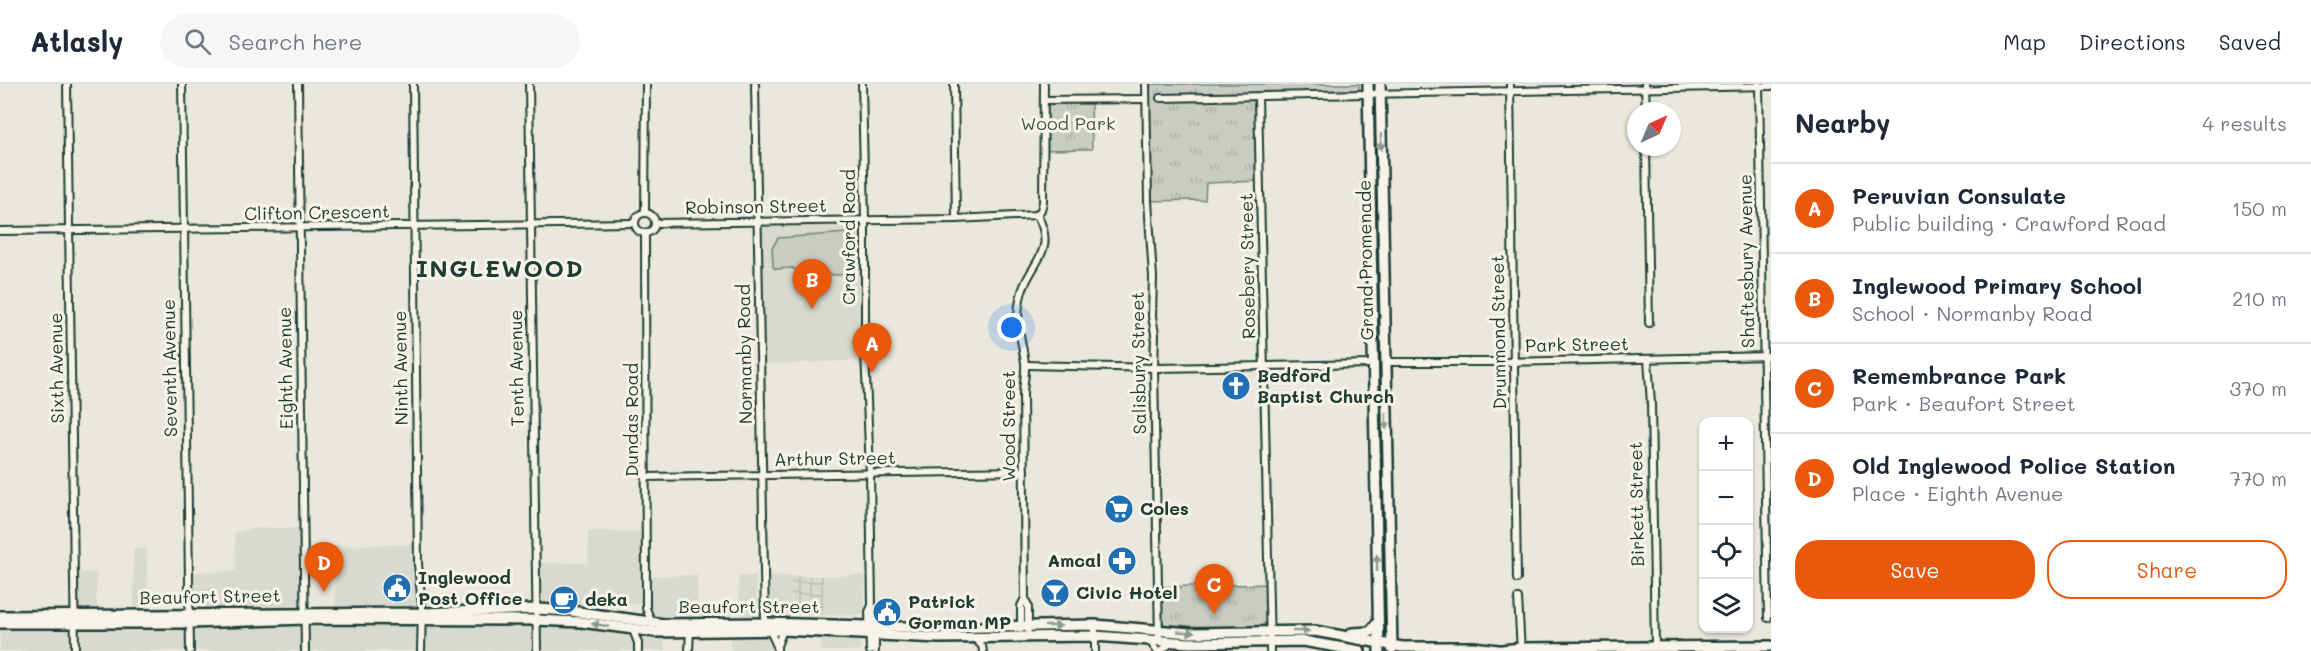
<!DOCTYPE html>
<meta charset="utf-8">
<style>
body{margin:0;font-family:Mali,sans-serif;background:#f6f6f7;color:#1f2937}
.controls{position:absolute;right:18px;bottom:18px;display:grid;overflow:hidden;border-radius:12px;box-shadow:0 2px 4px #0004}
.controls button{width:54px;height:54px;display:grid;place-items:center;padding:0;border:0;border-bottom:2px solid #e0e1e3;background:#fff;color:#1f2937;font:30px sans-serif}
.compass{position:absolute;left:1627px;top:18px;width:54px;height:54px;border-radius:50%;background:#fff;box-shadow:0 2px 4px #0004;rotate:44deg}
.you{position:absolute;left:1012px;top:244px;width:21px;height:21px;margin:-15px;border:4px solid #fff;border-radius:50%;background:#1a73e8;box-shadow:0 0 0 9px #1a73e833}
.badge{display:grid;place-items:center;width:39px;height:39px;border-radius:50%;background:#ea580c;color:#fff;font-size:20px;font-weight:700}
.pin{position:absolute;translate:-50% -50px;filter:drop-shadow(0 2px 3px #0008)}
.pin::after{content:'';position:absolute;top:32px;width:21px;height:18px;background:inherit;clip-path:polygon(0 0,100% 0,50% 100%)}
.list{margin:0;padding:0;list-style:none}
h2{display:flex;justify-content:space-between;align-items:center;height:78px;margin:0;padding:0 24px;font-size:26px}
h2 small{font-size:20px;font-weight:400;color:#747a83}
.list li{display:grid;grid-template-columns:39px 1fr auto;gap:18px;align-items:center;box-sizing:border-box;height:90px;padding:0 24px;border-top:2px solid #e0e1e3}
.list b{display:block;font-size:22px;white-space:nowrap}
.list p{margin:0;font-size:20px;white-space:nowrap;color:#747a83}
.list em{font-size:20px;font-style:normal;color:#747a83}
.actions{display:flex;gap:12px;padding:18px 24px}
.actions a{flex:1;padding:14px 0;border:2px solid #ea580c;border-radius:24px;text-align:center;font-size:21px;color:#ea580c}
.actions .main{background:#ea580c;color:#fff}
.icon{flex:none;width:33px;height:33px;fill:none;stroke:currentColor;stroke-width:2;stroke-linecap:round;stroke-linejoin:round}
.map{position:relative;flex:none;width:1771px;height:567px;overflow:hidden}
header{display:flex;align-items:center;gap:36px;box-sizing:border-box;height:84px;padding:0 30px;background:#fff;border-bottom:2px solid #e0e1e3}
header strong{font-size:28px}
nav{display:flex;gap:33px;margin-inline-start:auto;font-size:21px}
.search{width:420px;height:54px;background:#f6f6f7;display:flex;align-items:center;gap:15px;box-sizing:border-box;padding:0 21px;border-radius:33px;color:#747a83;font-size:22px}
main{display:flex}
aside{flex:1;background:#fff}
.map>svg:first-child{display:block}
</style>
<header>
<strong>Atlasly</strong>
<div class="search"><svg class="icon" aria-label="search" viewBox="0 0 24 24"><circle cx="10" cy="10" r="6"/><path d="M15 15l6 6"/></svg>Search here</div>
<nav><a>Map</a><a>Directions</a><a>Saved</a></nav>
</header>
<main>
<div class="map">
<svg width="1771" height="567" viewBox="0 0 1771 567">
<defs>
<pattern id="industrial-grid" width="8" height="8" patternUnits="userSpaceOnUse" patternTransform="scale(1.5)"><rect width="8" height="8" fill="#d9dacf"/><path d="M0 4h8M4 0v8" fill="none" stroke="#babcb2"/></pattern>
<pattern id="park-tufts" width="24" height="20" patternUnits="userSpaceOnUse" patternTransform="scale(1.5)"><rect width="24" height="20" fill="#c8ccc1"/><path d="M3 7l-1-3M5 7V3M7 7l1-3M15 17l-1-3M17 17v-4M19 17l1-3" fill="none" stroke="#abb0a6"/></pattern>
</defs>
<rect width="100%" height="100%" fill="#eae8dd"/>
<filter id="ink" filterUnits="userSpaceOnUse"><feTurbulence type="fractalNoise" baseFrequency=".0167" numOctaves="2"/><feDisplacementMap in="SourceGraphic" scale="12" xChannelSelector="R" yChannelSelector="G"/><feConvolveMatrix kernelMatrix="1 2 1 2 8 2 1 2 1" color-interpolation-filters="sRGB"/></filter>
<g filter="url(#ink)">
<g fill="#d9dacf">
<polygon points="865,136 865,276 760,281 759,138"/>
<polygon points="252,444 302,444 305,523 189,525 188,488 236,487 235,449"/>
<polygon points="588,447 646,447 646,492 697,491 698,532 654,533 641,520 553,519 535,521 535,479 588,479"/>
<polygon points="418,460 422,522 335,523 334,462"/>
<polygon points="147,464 148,524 134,525 133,465"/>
<polygon points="96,488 97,526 74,528 75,489"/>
<polygon points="865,491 865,527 858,531 824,531 823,492"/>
<polygon points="738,492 756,492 757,529 753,532 740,532"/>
<polygon points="791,492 792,530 772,531 770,526 770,493"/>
<polygon points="537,540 573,541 641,555 664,553 665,567 0,567 0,546"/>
<polygon points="780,553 777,567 731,567 730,554"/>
<polygon points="822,554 856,554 861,559 860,567 821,567"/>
</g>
<polygon fill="url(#industrial-grid)" points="791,492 823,492 824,531 792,530"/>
<g fill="url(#park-tufts)" stroke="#74847a" stroke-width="1.5">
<polygon points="1146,0 1359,0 1359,11 1258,13 1261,97 1206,99 1205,116 1148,117"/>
<polygon points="1044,16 1091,16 1092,65 1046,66"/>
<polygon points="1268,500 1269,541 1211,544 1159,540 1158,503"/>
</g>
<polygon fill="#c8ccc1" stroke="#74847a" stroke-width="1.5" points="847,149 852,151 853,155 853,188 848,191 799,190 793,184 776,185 773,183 772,164 778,154"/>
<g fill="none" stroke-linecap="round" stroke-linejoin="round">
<g stroke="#1f3d34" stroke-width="10">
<g id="street">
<polyline points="67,0 75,567"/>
<polyline points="182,0 190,567"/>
<polyline points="298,0 305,567"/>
<polyline points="413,0 418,480 422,522 421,567"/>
<polyline points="529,0 537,567"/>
<polyline points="755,0 765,539"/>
<polyline points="862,0 865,136 865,267 870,389 872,521 869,528 870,567"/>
<polyline points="954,0 956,135"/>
<polyline points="1146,0 1148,117 1153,193 1152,232 1155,250 1154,284 1159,557"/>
<polyline points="1510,0 1517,495"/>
<polyline points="1645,0 1646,27"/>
<polyline points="1759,0 1768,534"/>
<polyline points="1258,13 1270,567"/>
<polyline points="1160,14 1771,2"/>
<polyline points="1044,16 1146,15"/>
<polyline points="1646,63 1649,239"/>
<polyline points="645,128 646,0"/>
<circle cx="645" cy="139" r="10"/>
<polyline points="1037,131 1041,126 1043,118 1044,0"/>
<polyline points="655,139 956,135 1037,131"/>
<polyline points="0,147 635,139"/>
<polyline points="645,149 646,524 652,540"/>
<polyline points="1648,275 1651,320 1655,564"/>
<polyline points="1385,278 1503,278 1771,272"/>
<polyline points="1026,281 1158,284 1373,280"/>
<polyline points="647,393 1024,387"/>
<polyline points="1518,514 1521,567"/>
<polyline points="872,521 875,528 875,567"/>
<polyline points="1095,541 1095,567"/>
<polyline points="1021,545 1021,522 1025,514"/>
<polyline points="633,546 638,559 638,567"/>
<path d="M1028,546V522L1025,514L1023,311C1023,302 1026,287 1025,279C1022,257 1015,238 1020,215C1027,179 1059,170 1037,131"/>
<polyline points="770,547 777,562"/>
<polyline points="974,554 982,562 983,567"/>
<polyline points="1149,556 1157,567"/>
<polyline points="689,567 690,544"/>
<polyline points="777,567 777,562 783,546"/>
<polyline points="1161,567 1171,559"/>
</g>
</g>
<g stroke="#1f3d34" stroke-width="14">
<g id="primary">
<polyline points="1368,0 1379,567"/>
<polyline points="1380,0 1392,565"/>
<polyline points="0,532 422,529 536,525 571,527 664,540 765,539 936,544 1095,541 1190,549 1315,547 1402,563 1473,563 1498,566"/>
<polyline points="0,539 190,539 305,535 536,536 581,538 656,548 783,546 938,554 1095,552 1190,559 1303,557 1360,567"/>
<polyline points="1352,549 1370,548 1378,538"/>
<polyline points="1493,567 1521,564 1771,562"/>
</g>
</g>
<use href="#street" stroke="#f7f3e8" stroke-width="6"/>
<use href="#primary" stroke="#f7f3e8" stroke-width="9"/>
</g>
<defs><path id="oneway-solid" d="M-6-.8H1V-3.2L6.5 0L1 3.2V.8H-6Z" transform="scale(1.5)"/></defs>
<g fill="#8b988e">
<use href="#oneway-solid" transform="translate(1381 58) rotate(89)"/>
<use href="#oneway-solid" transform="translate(1386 337) rotate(89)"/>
<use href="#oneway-solid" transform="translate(1377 479) rotate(-91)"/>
<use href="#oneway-solid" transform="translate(600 541) rotate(-171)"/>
<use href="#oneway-solid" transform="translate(1053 542)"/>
<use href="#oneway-solid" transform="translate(1301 547)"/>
<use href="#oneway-solid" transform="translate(1186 548) rotate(3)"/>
</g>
</g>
<defs>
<g id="church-disc" transform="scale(1.5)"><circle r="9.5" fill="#1f6fb2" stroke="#f7f3e8"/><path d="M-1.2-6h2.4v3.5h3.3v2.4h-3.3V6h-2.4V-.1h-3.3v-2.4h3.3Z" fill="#fff"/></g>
<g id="supermarket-disc" transform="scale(1.5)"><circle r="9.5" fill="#1f6fb2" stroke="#f7f3e8"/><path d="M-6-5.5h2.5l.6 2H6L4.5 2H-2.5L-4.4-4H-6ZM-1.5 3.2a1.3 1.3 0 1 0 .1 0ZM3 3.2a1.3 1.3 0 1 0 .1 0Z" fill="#fff"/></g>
<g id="pharmacy-disc" transform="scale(1.5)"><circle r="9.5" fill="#1f6fb2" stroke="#f7f3e8"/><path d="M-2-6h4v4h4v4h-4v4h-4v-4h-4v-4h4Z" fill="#fff"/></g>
<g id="civic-disc" transform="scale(1.5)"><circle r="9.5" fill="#1f6fb2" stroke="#f7f3e8"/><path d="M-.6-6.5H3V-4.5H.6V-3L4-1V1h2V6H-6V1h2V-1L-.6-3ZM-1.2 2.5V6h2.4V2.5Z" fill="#fff"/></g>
<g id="bar-disc" transform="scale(1.5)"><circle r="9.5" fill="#1f6fb2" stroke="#f7f3e8"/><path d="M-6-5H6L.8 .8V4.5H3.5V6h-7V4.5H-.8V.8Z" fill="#fff"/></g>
<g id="cafe-disc" transform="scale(1.5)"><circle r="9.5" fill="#1f6fb2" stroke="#f7f3e8"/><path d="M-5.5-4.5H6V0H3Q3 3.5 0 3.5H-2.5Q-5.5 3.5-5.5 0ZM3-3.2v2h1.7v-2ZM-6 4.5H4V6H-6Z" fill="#fff"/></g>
</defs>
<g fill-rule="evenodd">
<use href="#church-disc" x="1236" y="302"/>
<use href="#supermarket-disc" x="1119" y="425"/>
<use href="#pharmacy-disc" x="1122" y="477"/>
<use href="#civic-disc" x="397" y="504"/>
<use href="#bar-disc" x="1055" y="509"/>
<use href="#cafe-disc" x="564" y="516"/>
<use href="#civic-disc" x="887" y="528"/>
</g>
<g text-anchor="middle" stroke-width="6" stroke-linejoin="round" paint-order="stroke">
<g font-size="18" fill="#415a50" stroke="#f7f3e8">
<text x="1068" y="46">Wood Park</text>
</g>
<g font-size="18" fill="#1f3d34" stroke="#f7f3e8">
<text transform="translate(756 123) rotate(-1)" y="6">Robinson Street</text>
<text transform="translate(317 129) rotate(-1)" y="6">Clifton Crescent</text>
<text transform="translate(849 153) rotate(-90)" y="6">Crawford Road</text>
<text transform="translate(1366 176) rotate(-91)" y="6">Grand Promenade</text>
<text transform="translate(1747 177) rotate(-91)" y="6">Shaftesbury Avenue</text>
<text transform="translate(1248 182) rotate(-91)" y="6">Rosebery Street</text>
<text transform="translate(1499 248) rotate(-91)" y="6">Drummond Street</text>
<text transform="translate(1577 261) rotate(-1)" y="6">Park Street</text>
<text transform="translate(745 270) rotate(-91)" y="6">Normanby Road</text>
<text transform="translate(1139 279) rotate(-91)" y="6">Salisbury Street</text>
<text transform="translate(57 284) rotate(-91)" y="6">Sixth Avenue</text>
<text transform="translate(170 284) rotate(-91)" y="6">Seventh Avenue</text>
<text transform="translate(286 284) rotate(-91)" y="6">Eighth Avenue</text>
<text transform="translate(401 284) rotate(-91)" y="6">Ninth Avenue</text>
<text transform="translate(517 284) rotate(-91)" y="6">Tenth Avenue</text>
<text transform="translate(632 336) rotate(-90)" y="6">Dundas Road</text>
<text transform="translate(1009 342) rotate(-90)" y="6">Wood Street</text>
<text transform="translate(835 375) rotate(-1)" y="6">Arthur Street</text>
<text transform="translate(1637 420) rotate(-91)" y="6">Birkett Street</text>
<text transform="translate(210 513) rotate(-1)" y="6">Beaufort Street</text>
<text x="749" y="529">Beaufort Street</text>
</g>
<g font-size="18" font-weight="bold" fill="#1f3d34" stroke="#f7f3e8" text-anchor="start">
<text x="1257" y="298">Bedford<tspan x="1257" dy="21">Baptist Church</tspan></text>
<text x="1140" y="431">Coles</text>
<text x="1101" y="483" text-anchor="end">Amcal</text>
<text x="418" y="500">Inglewood<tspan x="418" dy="21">Post Office</tspan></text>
<text x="1076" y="515">Civic Hotel</text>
<text x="585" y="522">deka</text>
<text x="908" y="524">Patrick<tspan x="908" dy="21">Gorman MP</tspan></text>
</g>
<g font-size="24" font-weight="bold" letter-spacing="1.5" fill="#1f3d34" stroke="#f7f3e8">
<text x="500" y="193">INGLEWOOD</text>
</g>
</g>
</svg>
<div class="controls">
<button>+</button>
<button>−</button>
<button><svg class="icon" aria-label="locate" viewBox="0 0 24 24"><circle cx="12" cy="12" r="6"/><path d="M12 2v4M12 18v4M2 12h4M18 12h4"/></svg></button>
<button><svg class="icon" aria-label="layers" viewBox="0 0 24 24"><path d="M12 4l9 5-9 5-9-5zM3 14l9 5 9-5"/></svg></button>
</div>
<svg class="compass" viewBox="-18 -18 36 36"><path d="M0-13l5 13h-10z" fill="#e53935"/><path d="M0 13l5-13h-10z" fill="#747a83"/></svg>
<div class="you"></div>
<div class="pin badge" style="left:872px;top:289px">A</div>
<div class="pin badge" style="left:812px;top:225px">B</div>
<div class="pin badge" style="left:1214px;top:530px">C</div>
<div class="pin badge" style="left:324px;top:508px">D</div>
</div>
<aside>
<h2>Nearby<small>4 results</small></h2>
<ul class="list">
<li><span class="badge">A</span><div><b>Peruvian Consulate</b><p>Public building · Crawford Road</p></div><em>150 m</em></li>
<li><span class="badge">B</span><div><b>Inglewood Primary School</b><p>School · Normanby Road</p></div><em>210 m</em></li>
<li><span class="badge">C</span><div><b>Remembrance Park</b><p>Park · Beaufort Street</p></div><em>370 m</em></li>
<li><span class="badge">D</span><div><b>Old Inglewood Police Station</b><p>Place · Eighth Avenue</p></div><em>770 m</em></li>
</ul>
<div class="actions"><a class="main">Save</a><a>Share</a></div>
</aside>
</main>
